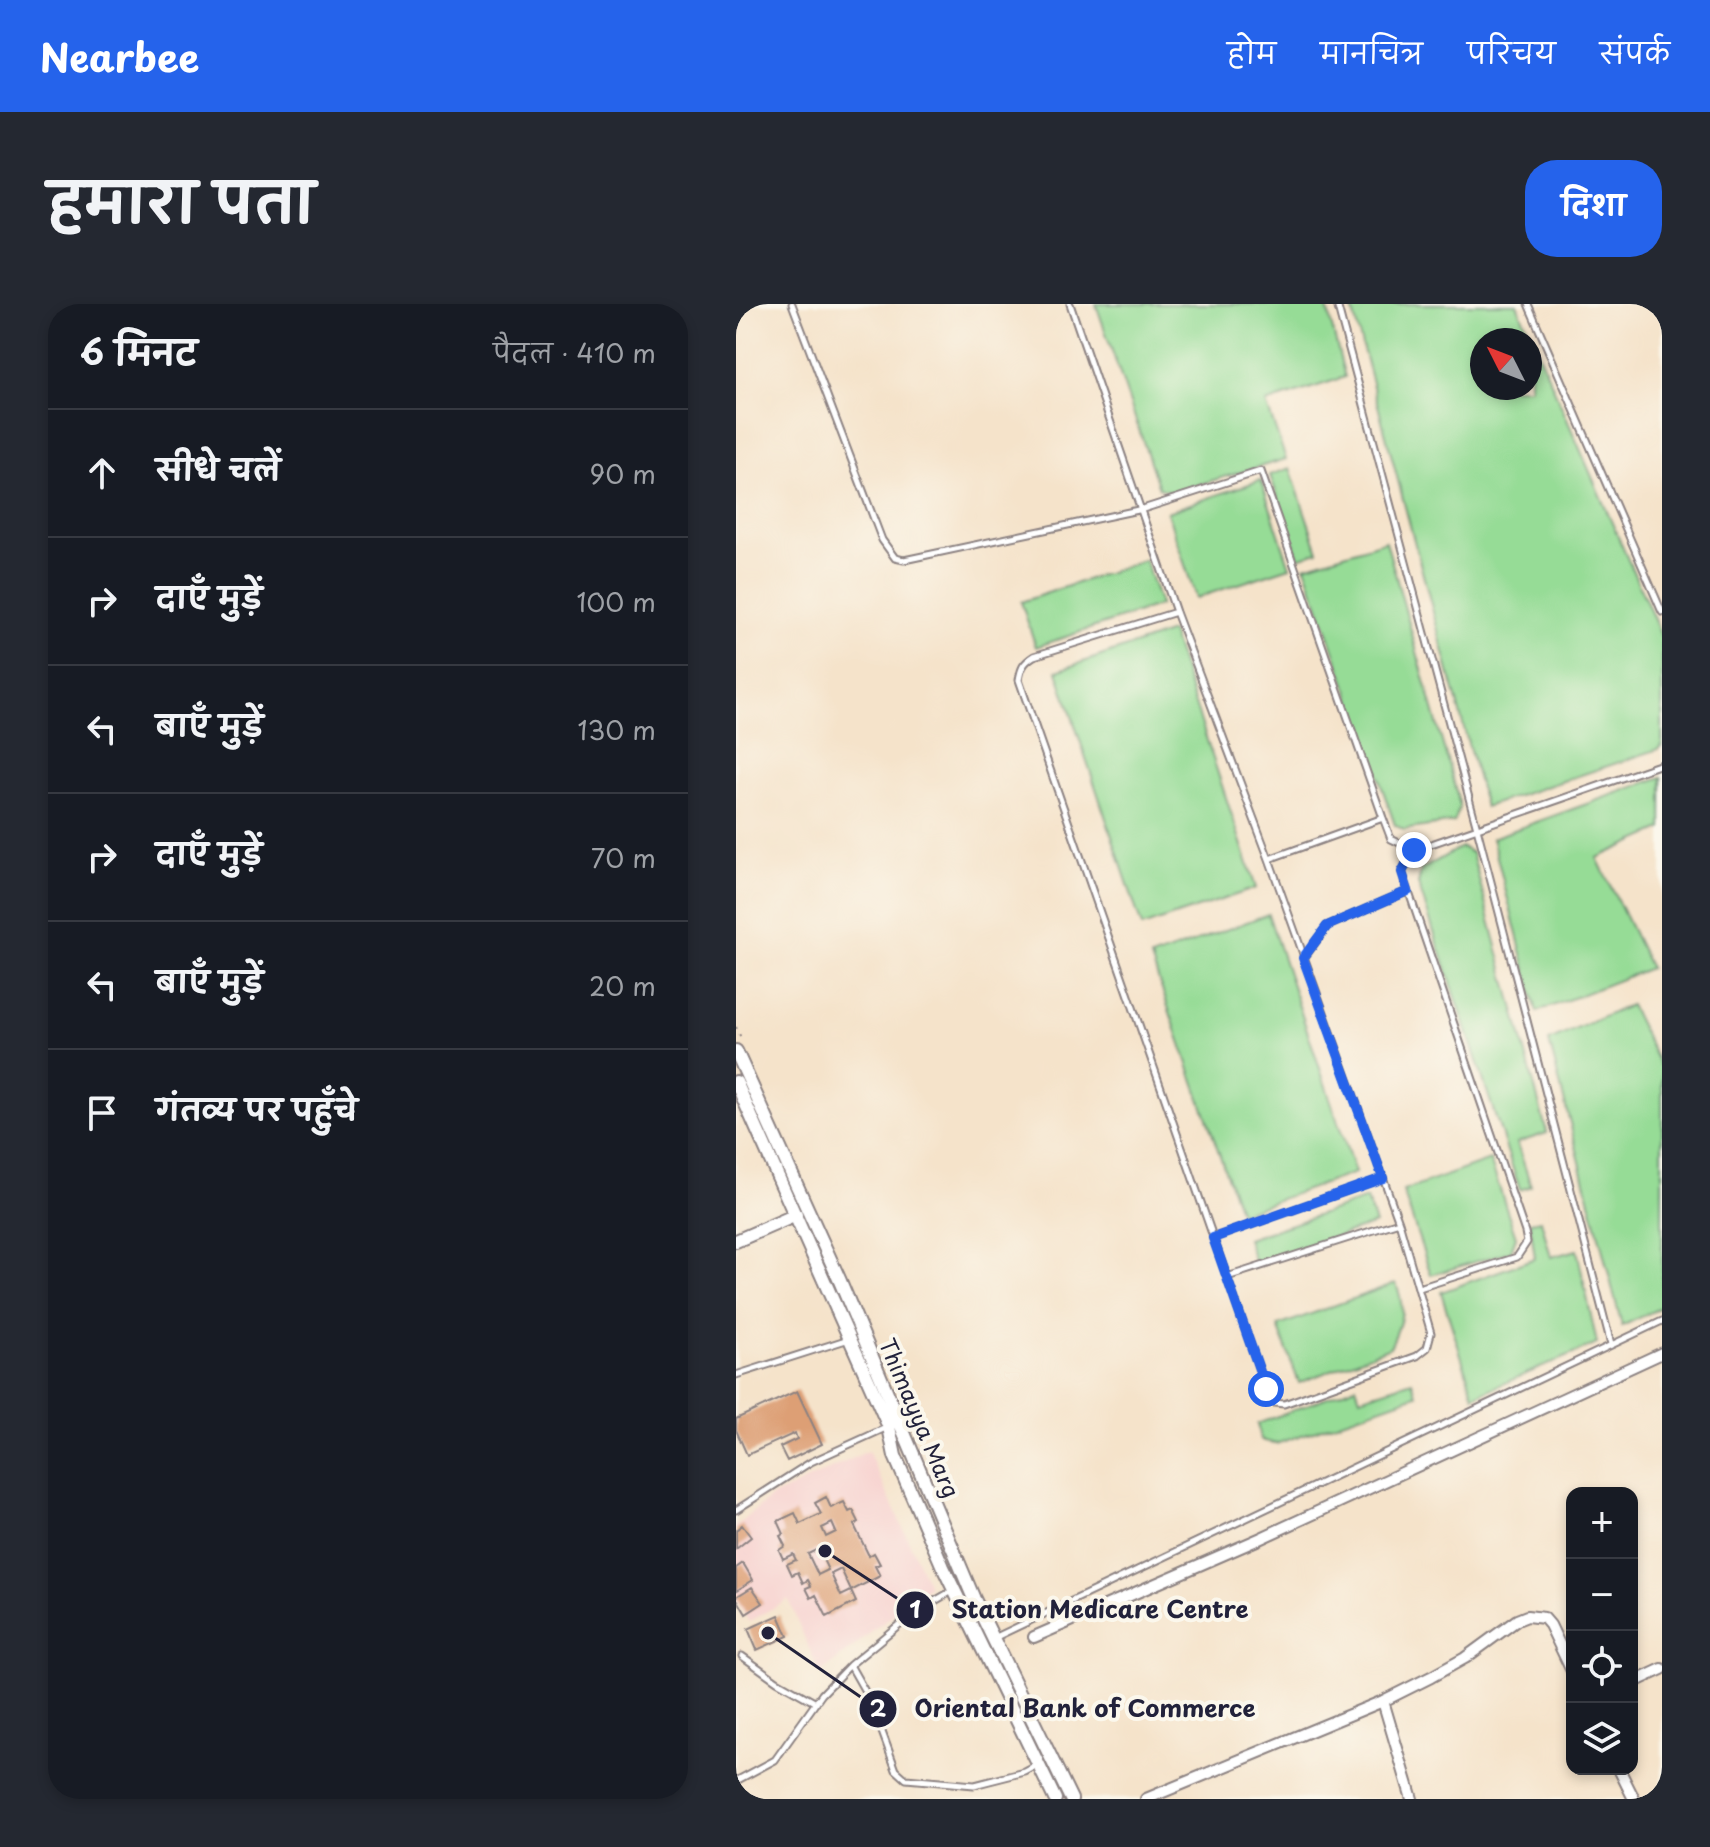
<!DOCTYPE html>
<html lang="hi">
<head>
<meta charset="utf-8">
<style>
  :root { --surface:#171b24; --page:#242831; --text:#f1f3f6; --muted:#9ea1a6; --line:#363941; --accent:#2563eb }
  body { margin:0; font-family:"Playpen Sans","Playpen Sans Deva",sans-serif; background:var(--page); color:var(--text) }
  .controls { position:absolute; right:24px; bottom:24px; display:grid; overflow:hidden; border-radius:16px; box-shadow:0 4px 12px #0003 }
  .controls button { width:72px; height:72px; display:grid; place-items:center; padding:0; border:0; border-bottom:2px solid var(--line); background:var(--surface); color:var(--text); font:40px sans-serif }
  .compass { position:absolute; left:734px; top:24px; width:72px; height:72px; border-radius:50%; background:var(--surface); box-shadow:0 4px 12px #0003; rotate:312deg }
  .stop { position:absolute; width:24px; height:24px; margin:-18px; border:6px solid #2563eb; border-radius:50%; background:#fff }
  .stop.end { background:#2563eb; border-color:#fff; box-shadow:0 2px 8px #0008 }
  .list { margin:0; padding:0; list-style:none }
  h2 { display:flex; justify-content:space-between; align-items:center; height:104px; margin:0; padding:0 32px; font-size:34px }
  h2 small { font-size:26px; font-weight:400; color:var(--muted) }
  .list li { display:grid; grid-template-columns:52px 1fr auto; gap:24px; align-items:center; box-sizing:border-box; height:128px; padding:0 32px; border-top:2px solid var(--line) }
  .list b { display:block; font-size:30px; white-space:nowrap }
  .list em { font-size:26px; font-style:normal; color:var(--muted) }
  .icon { flex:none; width:44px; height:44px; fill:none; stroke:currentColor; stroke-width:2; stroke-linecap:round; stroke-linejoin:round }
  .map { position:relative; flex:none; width:926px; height:1495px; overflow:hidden; border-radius:32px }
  header { display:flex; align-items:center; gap:48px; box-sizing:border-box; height:112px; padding:0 40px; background:var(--accent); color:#fff }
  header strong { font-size:38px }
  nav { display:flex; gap:44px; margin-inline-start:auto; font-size:28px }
  .intro { display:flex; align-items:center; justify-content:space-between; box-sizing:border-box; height:192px; padding:0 48px }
  h1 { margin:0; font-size:56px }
  .button { padding:20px 36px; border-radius:32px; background:var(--accent); color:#fff; font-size:28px; font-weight:700 }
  main { display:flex; gap:48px; padding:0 48px }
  aside { flex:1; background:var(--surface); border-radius:32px; box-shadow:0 4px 12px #0003 }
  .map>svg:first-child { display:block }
  .built { fill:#f7d0ce }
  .green { fill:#96dc96; stroke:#5c7f68; stroke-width:2; fill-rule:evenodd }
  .building { fill:#dd9f74; fill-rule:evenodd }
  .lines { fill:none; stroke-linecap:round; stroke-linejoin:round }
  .service-casing { stroke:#8c8282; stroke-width:9 }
  .minor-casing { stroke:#8c8282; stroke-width:14 }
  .tertiary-casing { stroke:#8c8282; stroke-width:16 }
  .path { stroke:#8c8282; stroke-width:2; stroke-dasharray:2 6; stroke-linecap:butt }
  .service { stroke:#fff; stroke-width:5 }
  .minor { stroke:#fff; stroke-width:10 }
  .tertiary { stroke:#fff; stroke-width:12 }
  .route { stroke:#2563eb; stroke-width:10 }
  .labels { text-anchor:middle; stroke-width:8; stroke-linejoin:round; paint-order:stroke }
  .street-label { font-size:22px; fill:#22223b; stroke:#fbf7ec }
  .leader { fill:none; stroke:#22223b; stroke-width:3 }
  .callout-dot { fill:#22223b; stroke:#fbf7ec; stroke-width:3 }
  .mark-label { font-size:24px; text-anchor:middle; font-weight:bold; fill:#fff }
  .callout-label { font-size:24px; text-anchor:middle; font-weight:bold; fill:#22223b; stroke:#fbf7ec; stroke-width:8; stroke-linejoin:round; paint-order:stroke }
</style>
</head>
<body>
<header>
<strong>Nearbee</strong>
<nav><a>होम</a><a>मानचित्र</a><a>परिचय</a><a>संपर्क</a></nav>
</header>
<div class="intro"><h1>हमारा पता</h1><a class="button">दिशा</a></div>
<main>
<aside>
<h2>6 मिनट<small>पैदल · 410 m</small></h2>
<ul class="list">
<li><svg class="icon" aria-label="ahead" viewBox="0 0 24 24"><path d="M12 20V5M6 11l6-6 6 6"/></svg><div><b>सीधे चलें</b></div><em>90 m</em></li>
<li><svg class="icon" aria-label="right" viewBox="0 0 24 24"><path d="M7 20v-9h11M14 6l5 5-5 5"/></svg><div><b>दाएँ मुड़ें</b></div><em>100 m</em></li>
<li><svg class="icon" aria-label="left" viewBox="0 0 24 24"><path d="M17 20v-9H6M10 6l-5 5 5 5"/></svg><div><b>बाएँ मुड़ें</b></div><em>130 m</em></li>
<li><svg class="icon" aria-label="right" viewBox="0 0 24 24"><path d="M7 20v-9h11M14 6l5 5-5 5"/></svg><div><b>दाएँ मुड़ें</b></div><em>70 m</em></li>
<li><svg class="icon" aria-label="left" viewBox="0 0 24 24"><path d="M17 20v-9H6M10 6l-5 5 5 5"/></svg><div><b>बाएँ मुड़ें</b></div><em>20 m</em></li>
<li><svg class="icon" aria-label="arrive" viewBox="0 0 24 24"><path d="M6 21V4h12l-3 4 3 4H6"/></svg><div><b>गंतव्य पर पहुँचे</b></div></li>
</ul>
</aside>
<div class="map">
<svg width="926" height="1495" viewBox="0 0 926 1495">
  <rect width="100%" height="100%" fill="#fbf7ec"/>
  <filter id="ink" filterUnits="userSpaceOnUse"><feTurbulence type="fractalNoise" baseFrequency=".0125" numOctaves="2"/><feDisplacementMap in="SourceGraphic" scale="16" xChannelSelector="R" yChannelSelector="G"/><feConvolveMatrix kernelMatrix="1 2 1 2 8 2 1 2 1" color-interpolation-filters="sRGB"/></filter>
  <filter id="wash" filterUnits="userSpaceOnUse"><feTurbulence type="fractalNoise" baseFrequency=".006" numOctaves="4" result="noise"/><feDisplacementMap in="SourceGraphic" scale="32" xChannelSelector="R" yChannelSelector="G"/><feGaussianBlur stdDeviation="1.8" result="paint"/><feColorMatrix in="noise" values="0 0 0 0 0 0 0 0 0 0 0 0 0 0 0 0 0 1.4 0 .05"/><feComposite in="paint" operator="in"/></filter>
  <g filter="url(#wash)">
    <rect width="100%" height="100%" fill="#f5e3ca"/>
    <path class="built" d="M132,1147l61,135 -109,88 -32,-75 -39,23 -13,-22v-73l34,-29z"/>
    <path class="green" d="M360,0h230l19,73 -79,26 20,56 -113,33 -14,-4z
      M615,0h166l145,334v108l-3,3 -174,58zM746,36h48v48h-48z
      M554,164l28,83 -19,7 -29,-83z
      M525,176l29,87 -94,31 -29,-86z
      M650,237l74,265 -6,16 -50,8 -9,-5 -90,-259z
      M409,256l15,45 -124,42 -15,-45z
      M435,328l85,256 -114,39 -85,-256z
      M926,473v52l-65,29 53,110 -113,44 -45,-174z
      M725,543l11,6 75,280 -30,10 14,43 -11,4 -102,-306 3,-14z
      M532,610l87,259 -115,40 -89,-255z
      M894,701l32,65v237l-40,19 -73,-285z
      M754,856l26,77 -5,14 -80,24 -28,-84z
      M631,895l8,25 -120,39 -8,-24z
      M805,916l10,37 26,-7 20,94 -123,52 -33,-104 94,-34 -5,-36z
      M660,979c10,27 6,39 -6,64l-91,36 -21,-57z
      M676,1077l5,14 -141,49 -15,-4 -4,-16 99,-38 4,12z"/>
    <g id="blocks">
      <path class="building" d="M61,1087l25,53 -35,17 -7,-14 17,-8 -2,-6 -48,22 -11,-25v-11z
        M90,1193l5,11 13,-6 5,10 4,-2 6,12 -5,3 15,31 5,-3 6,11 -5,2 5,10 -29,15 -10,-22 -10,5 10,22 10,-5 5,11 -29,15 -11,-22 -5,3 -5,-10 5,-2 -3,-6 -5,3 -5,-11 -6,3 -5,-11 9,-4 -3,-6 -10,5 -4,-9 6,-4 -5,-10 4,-2 -6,-13 17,-8 5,11 21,-10 -6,-11zM96,1219l4,9 -10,5 -4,-9zM82,1245l10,21 -10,5 -10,-21z
        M6,1221l9,12 -15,12v-19z
        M7,1259l10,17 -17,11v-23z
        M16,1283l11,16 -17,11 -10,-17z
        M43,1311l9,21 -31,14 -9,-21z"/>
    </g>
  </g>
  <g filter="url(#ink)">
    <use href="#blocks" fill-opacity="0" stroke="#8c8282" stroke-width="2"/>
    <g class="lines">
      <g class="service-casing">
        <path id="service" d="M56,0l90,236 13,18 9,2 239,-51 118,-38 122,347 8,21 23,11 -12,22 123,360 2,10 -10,15 -98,31
          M334,0l106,308 93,247 130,363 32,111 -4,15 -10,8 -133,48 -10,-1 -8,-14 -247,-709c2,-12 4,-17 15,-24l142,-44
          M601,0l140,524 134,516
          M792,0l134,308
          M678,546l248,-86
          M533,555l114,-41
          M568,654l23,-32 81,-35
          M477,934l170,-60
          M491,973l172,-55
          M0,1071l113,-36
          M0,1206l75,-48 77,-35
          M258,1334l668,-317
          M6,1352l35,25 39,22
          M114,1361l21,37 25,68 10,9 68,6 51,-13 13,-7
          M0,1477l39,-21 47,-66 28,-29 62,-51 42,-24"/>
      </g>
      <g class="minor-casing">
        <path id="minor" d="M298,1333l225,-98 403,-186
          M896,1379l30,-14
          M647,1397l29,98
          M883,1465l15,30
          M410,1495l237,-98 48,-24 34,-19 52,-38 10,-4 17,2 6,7 22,46"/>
      </g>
      <g class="tertiary-casing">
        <path id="tertiary" d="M0,747l104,230 134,318 97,200
          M0,778l153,345 6,29 48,111 112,232
          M0,937l60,-26"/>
      </g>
      <path class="path" d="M0,723l5,11"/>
      <use href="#service" class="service"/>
      <use href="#minor" class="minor"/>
      <use href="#tertiary" class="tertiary"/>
    </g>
  </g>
  <g class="lines" filter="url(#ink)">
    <path class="route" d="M530,1085l-53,-151 170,-60 -80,-220 24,-32 81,-35 -6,-19 12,-22"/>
  </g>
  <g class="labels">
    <g class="street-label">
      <text transform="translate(183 1114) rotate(67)" y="8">Thimayya Marg</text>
    </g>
  </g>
  <path class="leader" d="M89 1247L179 1306M32 1329L142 1405"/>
  <g class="callout-dot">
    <circle cx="89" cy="1247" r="8"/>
    <circle cx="32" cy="1329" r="8"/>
    <circle cx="179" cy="1306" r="20"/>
    <circle cx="142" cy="1405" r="20"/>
  </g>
  <g class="mark-label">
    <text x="179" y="1314">1</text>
    <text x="142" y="1413">2</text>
  </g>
  <g class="callout-label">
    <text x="364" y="1314">Station Medicare Centre</text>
    <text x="349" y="1413">Oriental Bank of Commerce</text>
  </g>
</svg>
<div class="controls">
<button>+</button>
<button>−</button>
<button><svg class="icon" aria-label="locate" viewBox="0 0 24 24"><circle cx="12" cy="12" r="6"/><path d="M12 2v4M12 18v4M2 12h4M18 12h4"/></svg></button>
<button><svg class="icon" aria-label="layers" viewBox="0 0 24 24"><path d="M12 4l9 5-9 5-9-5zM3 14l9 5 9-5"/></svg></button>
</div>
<svg class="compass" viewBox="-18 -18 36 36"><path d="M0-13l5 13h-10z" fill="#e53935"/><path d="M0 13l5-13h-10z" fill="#9ea1a6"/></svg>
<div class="stop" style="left:530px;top:1085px"></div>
<div class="stop end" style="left:678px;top:546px"></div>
</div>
</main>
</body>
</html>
